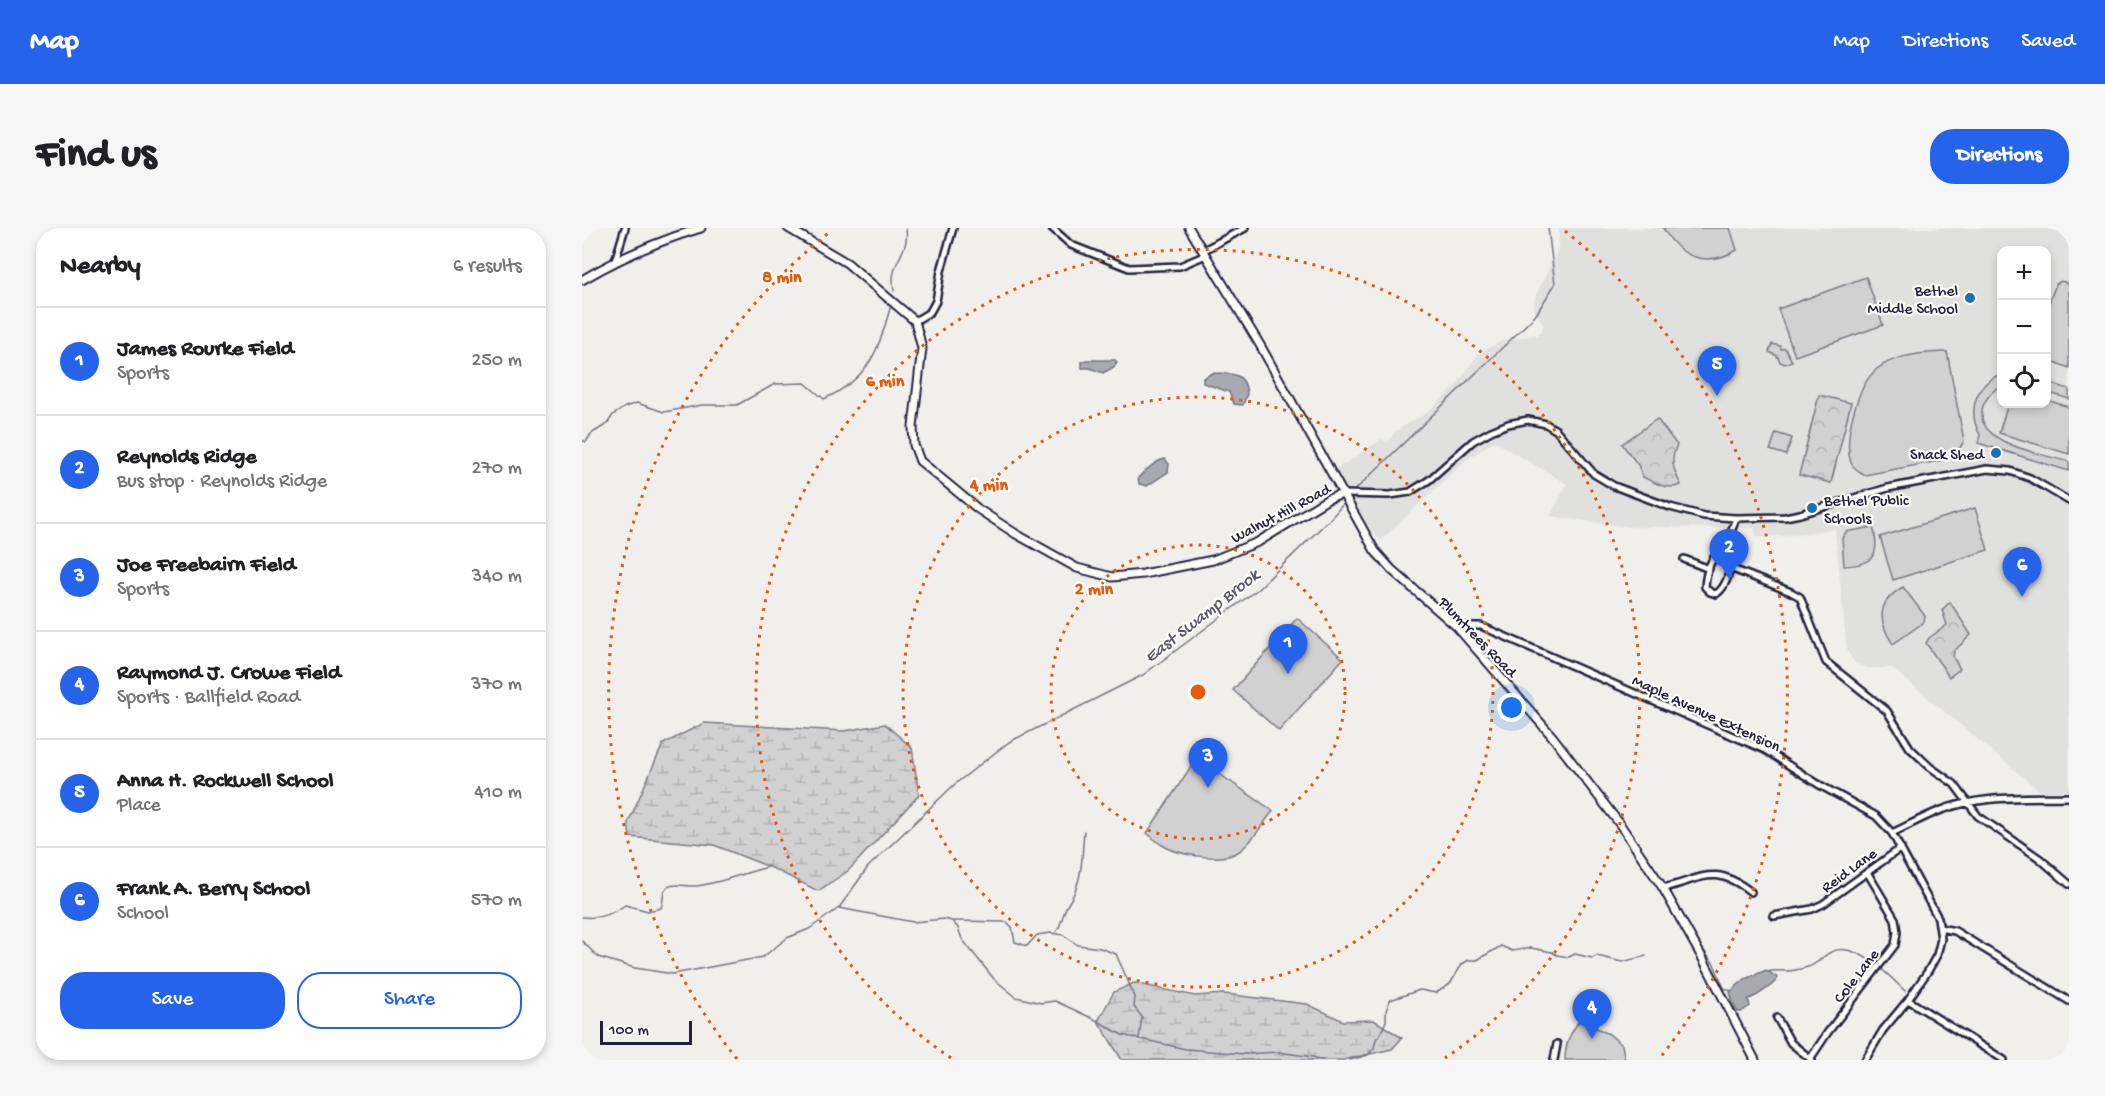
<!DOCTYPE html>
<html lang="en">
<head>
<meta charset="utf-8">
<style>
  :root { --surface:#fff; --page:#f6f6f6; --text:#202124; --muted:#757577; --line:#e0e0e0; --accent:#2563eb }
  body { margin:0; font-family:"Gochi Hand",sans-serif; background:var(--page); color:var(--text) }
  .controls { position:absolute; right:18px; top:18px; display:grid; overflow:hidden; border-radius:12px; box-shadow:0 3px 9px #0003 }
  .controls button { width:54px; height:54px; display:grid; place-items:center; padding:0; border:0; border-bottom:2px solid var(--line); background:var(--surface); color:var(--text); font:30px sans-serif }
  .scale { position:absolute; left:18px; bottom:15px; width:92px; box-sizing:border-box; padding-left:6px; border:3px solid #22223b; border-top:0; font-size:16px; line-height:21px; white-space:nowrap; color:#22223b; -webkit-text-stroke:4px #fdfcf7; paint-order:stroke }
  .you { position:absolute; left:930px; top:480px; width:21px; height:21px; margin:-15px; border:4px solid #fff; border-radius:50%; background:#1a73e8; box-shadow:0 0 0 9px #1a73e833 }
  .badge { display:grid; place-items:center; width:39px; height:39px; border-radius:50%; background:var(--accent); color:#fff; font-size:20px; font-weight:700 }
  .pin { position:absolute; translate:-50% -50px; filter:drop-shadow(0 2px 3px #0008) }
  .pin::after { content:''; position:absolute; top:32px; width:21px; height:18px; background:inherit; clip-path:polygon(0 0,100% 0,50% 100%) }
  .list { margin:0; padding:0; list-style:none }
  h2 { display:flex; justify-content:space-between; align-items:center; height:78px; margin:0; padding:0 24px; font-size:26px }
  h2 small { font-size:20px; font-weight:400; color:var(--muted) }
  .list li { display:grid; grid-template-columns:39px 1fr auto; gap:18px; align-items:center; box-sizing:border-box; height:108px; padding:0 24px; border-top:2px solid var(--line) }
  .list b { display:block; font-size:22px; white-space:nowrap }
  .list p { margin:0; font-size:20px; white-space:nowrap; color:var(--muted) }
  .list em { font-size:20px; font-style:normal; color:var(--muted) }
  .actions { display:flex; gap:12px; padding:18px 24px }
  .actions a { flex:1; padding:14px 0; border:2px solid var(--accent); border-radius:24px; text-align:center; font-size:21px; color:var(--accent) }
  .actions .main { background:var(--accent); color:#fff }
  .icon { flex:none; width:33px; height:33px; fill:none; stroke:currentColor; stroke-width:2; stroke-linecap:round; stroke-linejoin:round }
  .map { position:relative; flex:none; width:1487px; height:832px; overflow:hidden; border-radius:24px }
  header { display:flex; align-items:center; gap:36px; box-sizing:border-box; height:84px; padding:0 30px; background:var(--accent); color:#fff }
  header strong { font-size:28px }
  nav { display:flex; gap:33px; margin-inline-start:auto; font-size:21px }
  .intro { display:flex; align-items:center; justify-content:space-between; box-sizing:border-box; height:144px; padding:0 36px }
  h1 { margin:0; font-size:42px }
  .button { padding:15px 27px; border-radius:24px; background:var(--accent); color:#fff; font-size:21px; font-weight:700 }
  main { display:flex; gap:36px; padding:0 36px }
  aside { flex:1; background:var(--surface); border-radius:24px; box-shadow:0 3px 9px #0003 }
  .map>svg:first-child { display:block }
  .built { fill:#e0e0df; fill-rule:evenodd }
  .forest { fill:url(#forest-crowns); stroke:#7a7a86; stroke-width:1.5 }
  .wetland { fill:url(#wetland-marsh); stroke:#7a7a86; stroke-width:1.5 }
  .pitch { fill:#d2d1d1; stroke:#7a7a86; stroke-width:1.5 }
  .water { fill:#a9a9b0; stroke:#737381; stroke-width:1.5 }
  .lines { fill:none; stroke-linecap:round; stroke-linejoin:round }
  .stream { stroke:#737381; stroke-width:1.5 }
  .street-casing { stroke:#22223b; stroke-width:10 }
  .secondary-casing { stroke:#22223b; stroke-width:11 }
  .street { stroke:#fdfcf7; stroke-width:5 }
  .secondary { stroke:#fdfcf7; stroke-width:7 }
  .ring { fill:none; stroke:#e8590c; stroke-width:3; stroke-dasharray:3 6 }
  .poi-dot { fill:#1f6fb2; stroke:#fdfcf7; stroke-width:2 }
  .labels { text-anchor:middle; stroke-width:4.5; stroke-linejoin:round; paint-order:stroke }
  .poi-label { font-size:16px; fill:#22223b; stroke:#fdfcf7; text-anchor:end }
  .street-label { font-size:16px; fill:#22223b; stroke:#fdfcf7 }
  .water-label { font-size:18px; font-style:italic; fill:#58586a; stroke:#fdfcf7 }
  .centre { fill:#e8590c; stroke:#fdfcf7; stroke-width:3 }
  .ring-label { font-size:18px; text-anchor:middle; font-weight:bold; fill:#e8590c; stroke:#fdfcf7; stroke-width:4.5; stroke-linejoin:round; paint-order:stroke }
</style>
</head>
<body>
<header>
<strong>Map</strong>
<nav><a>Map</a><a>Directions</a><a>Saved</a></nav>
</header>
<div class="intro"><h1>Find us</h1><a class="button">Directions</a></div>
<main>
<aside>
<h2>Nearby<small>6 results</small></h2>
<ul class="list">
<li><span class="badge">1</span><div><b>James Rourke Field</b><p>Sports</p></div><em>250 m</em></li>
<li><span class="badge">2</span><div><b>Reynolds Ridge</b><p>Bus stop · Reynolds Ridge</p></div><em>270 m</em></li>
<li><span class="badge">3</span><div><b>Joe Freebairn Field</b><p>Sports</p></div><em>340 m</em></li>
<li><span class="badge">4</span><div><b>Raymond J. Crowe Field</b><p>Sports · Ballfield Road</p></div><em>370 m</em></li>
<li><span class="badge">5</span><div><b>Anna H. Rockwell School</b><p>Place</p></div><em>410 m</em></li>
<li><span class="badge">6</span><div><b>Frank A. Berry School</b><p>School</p></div><em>570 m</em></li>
</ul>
<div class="actions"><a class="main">Save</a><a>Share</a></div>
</aside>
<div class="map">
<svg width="1487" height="832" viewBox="0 0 1487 832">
  <defs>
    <pattern id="forest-crowns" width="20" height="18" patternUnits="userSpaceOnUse" patternTransform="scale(1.5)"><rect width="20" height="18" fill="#d2d1d1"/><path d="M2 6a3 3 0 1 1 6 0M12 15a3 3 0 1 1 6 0" fill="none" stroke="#b4b3b4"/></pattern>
    <pattern id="wetland-marsh" width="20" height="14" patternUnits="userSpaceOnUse" patternTransform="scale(1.5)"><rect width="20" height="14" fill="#d2d1d1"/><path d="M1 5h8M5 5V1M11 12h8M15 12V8" fill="none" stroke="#b4b3b4"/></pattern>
  </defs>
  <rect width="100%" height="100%" fill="#f0efec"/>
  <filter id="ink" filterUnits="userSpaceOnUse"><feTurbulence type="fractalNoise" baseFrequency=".0167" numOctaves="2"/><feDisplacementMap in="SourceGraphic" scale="12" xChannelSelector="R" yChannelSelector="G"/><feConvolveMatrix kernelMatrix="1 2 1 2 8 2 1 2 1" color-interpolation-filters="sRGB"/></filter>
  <g filter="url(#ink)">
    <path class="built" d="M977,0h510v563h-29l-148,-123h-24l-13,-5 -7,-10 -2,-11 -11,-113 -52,7 -24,1 -3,-1 -1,-8 -126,-1 -79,-11 17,-32 -73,-43 -27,18 -87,82 -14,-18 -31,-53 47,-31 5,4 7,-11 31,-18 28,-25 24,-33 11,-8 16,-8 33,-5 4,-3 3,-7 -8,-12 -2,-6 1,-10 22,-45 2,-12zM1420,22h44v154h-44z"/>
    <path class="forest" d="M1190,116l8,2 1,3 4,-1 7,13 -7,3 -5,-2 -3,-6 -8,-4z
      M1237,167l32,8 -20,80 -32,-8z
      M1075,191l20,26c-8,15 -3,26 4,40 -14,6 -25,-2 -38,-8l-5,-12 -16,-21z
      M1368,374l21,33 -17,16 -1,6 7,12 -11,8 -23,-34 3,-5 18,-13 -5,-15z"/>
    <path class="wetland" d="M122,495l140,8 41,-7 27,24 7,47 -71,76 -30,20 -46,-23 -58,-23 -84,-8 -2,-14 35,-79z
      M552,755l61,13 29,-2 83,10 36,17 31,-1 28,18 -10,11 -49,11h-221l-24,-39 16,-29z"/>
    <path class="pitch" d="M1081,0h67l7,22c-31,18 -57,8 -74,-22z
      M1284,49l17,48 -88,31 -17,-47z
      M1479,53l8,3v84l-22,-9v-51l9,-24z
      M1365,124l17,89 -10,17 -89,17c-5,-3 -11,-6 -14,-12 -8,-24 6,-78 26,-94 18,-15 48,-16 70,-17z
      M1419,146v12c-9,4 -14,11 -18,20 -12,38 61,48 86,56v9l-91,-28 2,-8c-13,-24 -5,-51 21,-61z
      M1464,154l23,7v10l-22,-7z
      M1465,172l22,7v47l-70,-21 9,-29h38z
      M1194,205l16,5 -6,17 -16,-5z
      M1393,280l13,42 -95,30 -13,-43z
      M1291,299c8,28 0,38 -29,39l-2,-28 4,-6z
      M1321,359l22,29 -1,6 -31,22c-16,-24 -16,-42 10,-57z
      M715,390l46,41 -64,72 -46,-41z
      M623,536l68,47c-10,12 -23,35 -37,42 -18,9 -58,2 -74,-8 -5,-3 -10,-8 -15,-12l45,-68z
      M998,792l29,14 13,11 3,15h-60c0,-16 5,-27 15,-40z"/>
    <path class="water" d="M504,132h29l2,2 -3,5 -11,6 -13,-5h-8v-6z
      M631,145c18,1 32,-2 34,21l-4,11 -9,-1 -5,-12 -26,-9v-5z
      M583,231l4,5 -1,8 -21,14 -8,-2 -1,-6c5,-6 19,-18 27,-19z
      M1184,742l12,8c-3,6 -23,20 -30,21l2,7 -9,6h-3l-5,-9 -3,-11 15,-13z"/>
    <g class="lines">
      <path class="stream" d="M312,63c-6,-31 16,-35 12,-63
        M0,212l4,2 5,-8 16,-10 6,-9 12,-8 12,-4 27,9 38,-7h35l38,-21 30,-1 19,16c46,-21 54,-48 67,-94
        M772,263l181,-175 20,-32 -7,-56
        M257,680l74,14 31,-3 8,2 6,7 4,11 32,40 22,18 25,6 14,-2 43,20 24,14 64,14 58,5 34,-2 35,5 9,3
        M0,689c17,2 30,-2 43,-12l23,6 13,-3c4,-8 -1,-15 7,-21 7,-5 19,0 28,-1 21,-2 51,-14 72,-19
        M372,693l53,1 5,5 3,15 12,4 10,-11 14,-2 12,2 15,10 22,3 16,6 19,43 -1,10 8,10 -3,22
        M474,704c5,-6 6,-14 9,-22 2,-6 7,-11 9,-17 9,-19 8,-42 10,-62
        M0,713l16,16 37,11 38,6 90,-17 24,-19 22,-9 30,-21 29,-41 87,-83 54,-42 134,-67 115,-86 71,-69 16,-18
        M1116,715l16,21 10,24 7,3
        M1185,744c7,-2 12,-1 19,-1 7,0 15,-2 22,-4 10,-3 14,-11 23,-15 24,-12 58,23 74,39
        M768,832l18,-5 6,-7 2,-9 4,-4 6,-14v-10l4,-11 30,-10 16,3 14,-9 12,-20 7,-4h8l24,-14 11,5 19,-3 21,4 5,3 12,2 6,-3 17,4 5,-2 25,6 24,-6"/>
      <g class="street-casing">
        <path id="street" d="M470,0l19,17 58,23 51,-2 26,-11
          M622,22l41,-22
          M33,33l10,-33
          M333,93l15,-9 6,-11 5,-30 12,-43
          M761,266l47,1 20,-3 19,-12 44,-39 18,-10 17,-7 20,-4 18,4 10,6 38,44 20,12 56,21 34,9 32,2 49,-1 15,-3 88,-26 99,-19 23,2 20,7 39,23
          M1143,321l6,5c1,13 -4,33 -15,40l-6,-2 -5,-5c1,-15 6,-33 20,-38l11,-31
          M1102,331l25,10
          M1148,340l61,24 9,5 26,65 61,49 23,37 20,19 24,17 24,32 61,42 30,26
          M874,398h25l284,124 53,34 58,32 16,17 46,85 3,21 -4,16 -9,16 -20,29 -25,30 -18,30
          M1310,605c16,-7 31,-16 47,-22 40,-16 88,-13 130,-14
          M1081,660c40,-9 50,-25 88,4
          M1192,688l38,-7 11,-5 78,-56
          M1358,700l15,3 114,70
          M1326,772l96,60
          M1195,790l14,25 21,17
          M1228,831l18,-27 67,-87 2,-13 -2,-13 -28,-47
          M972,832l3,-16"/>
      </g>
      <g class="secondary-casing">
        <path id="secondary" d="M206,0l59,35 68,58 7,27 -9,79 1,18 6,16 58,48 38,25 61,34 35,9 31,-3 70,-14 45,-18 70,-43 15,-5
          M607,0l71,117 115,206 17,19 64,56 96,110 67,87 44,65 40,71 52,101
          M0,52c39,-23 76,-39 119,-52"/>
      </g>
      <use href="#street" class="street"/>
      <use href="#secondary" class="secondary"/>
    </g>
  </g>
  <g class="ring">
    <circle cx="616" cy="464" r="147"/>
    <circle cx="616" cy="464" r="295"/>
    <path d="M369 830A442 442 0 1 1 863 830"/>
    <path d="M155 831A589 589 0 0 1 249 3M983 3A589 589 0 0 1 1077 831"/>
  </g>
  <g class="poi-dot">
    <circle cx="1388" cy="70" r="6"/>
    <circle cx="1414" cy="225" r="6"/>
    <circle cx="1230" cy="280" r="6"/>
  </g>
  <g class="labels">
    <g class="poi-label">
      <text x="1376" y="67">Bethel<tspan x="1376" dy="18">Middle School</tspan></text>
      <text x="1402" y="231">Snack Shed</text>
      <text x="1242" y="277" text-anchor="start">Bethel Public<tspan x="1242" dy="18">Schools</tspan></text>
    </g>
    <g class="street-label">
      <text transform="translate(698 284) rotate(-28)" y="6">Walnut Hill Road</text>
      <text transform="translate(897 408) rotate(46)" y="6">Plumtrees Road</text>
      <text transform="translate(1125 484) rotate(25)" y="6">Maple Avenue Extension</text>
      <text transform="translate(1266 641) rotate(-36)" y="6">Reid Lane</text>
      <text transform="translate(1273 747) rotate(-52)" y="6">Cole Lane</text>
    </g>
    <g class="water-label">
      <text transform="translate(619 387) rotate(-38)" y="6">East Swamp Brook</text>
    </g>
  </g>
  <circle cx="616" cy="464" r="9" class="centre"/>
  <g class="ring-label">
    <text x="200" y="54">8 min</text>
    <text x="303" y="158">6 min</text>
    <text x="407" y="262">4 min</text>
    <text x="512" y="366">2 min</text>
  </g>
</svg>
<div class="controls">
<button>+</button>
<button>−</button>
<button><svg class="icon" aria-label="locate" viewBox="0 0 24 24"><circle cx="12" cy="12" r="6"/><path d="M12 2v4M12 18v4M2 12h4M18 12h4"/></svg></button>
</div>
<div class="scale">100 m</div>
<div class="you"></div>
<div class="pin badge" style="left:706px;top:446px">1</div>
<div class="pin badge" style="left:1147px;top:351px">2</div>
<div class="pin badge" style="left:626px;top:560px">3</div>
<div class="pin badge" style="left:1010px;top:811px">4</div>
<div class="pin badge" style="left:1135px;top:168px">5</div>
<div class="pin badge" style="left:1440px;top:369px">6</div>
</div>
</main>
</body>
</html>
